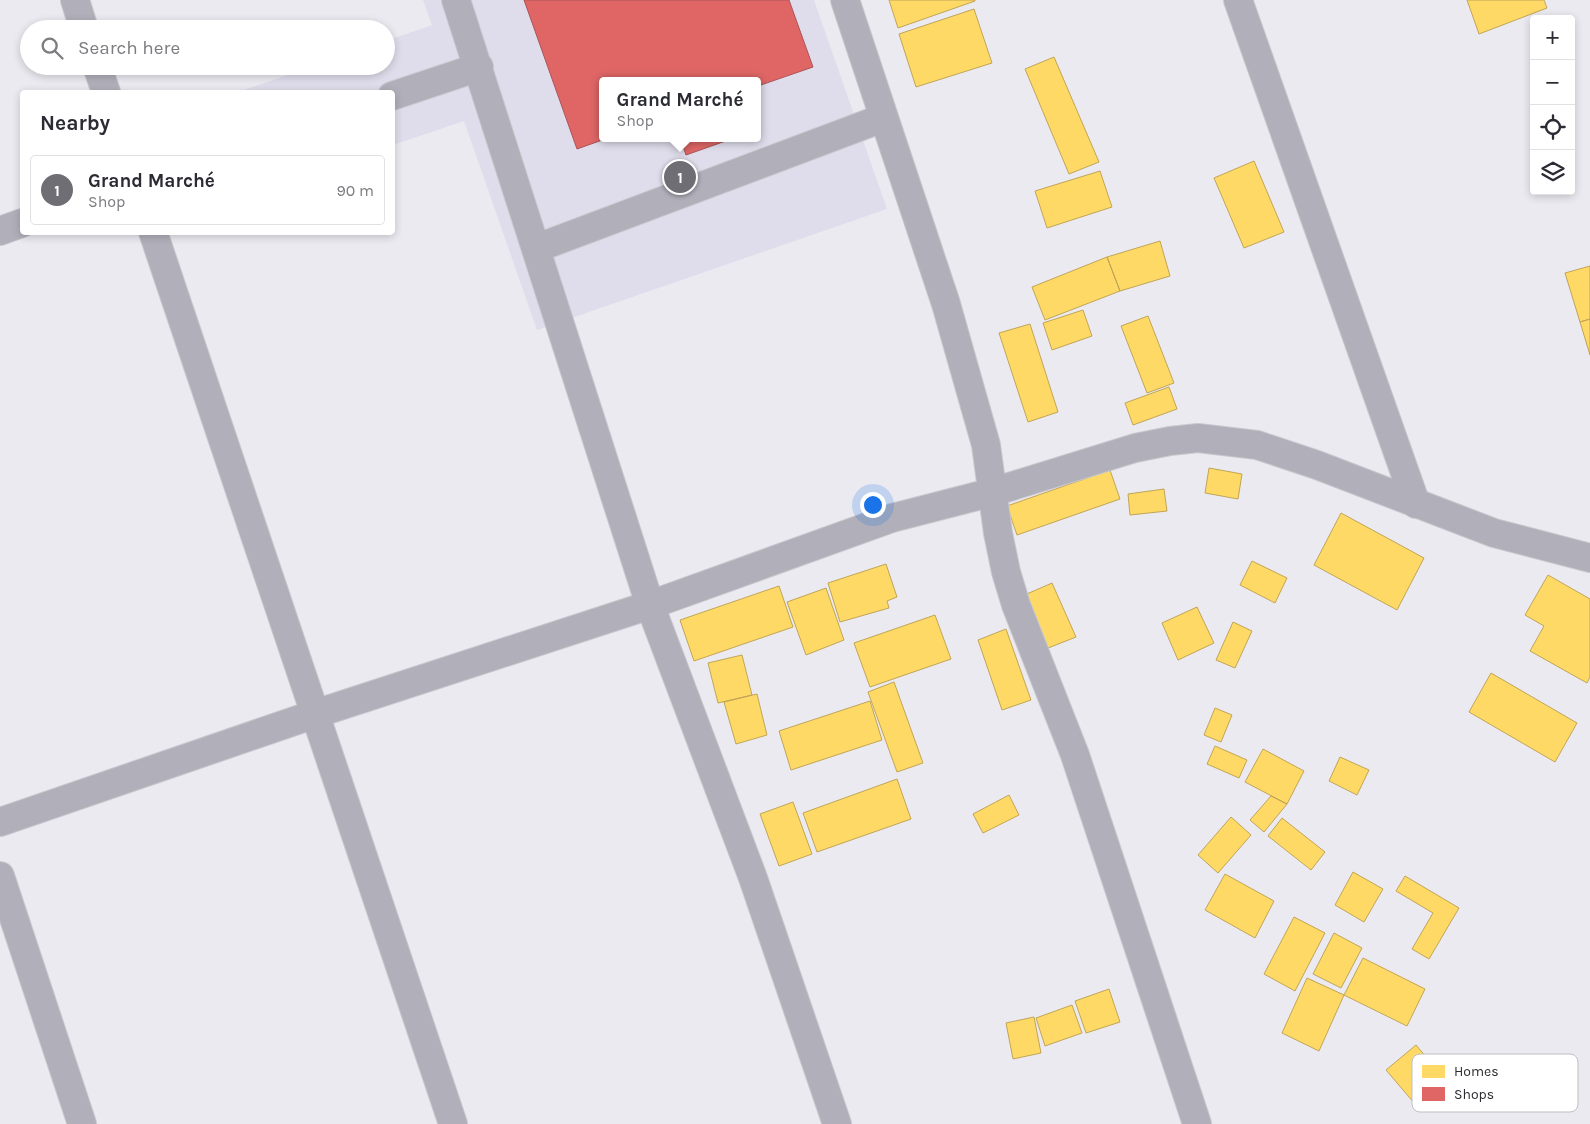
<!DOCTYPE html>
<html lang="en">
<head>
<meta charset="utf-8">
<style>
  :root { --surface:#fff; --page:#f2f2f3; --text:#2b2b33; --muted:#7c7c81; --line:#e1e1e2; --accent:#6f6e74 }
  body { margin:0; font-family:Karla,sans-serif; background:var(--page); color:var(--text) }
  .controls { position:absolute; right:15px; top:15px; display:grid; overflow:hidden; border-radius:5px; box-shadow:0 2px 8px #0003 }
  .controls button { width:45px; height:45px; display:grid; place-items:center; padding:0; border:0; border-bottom:1px solid var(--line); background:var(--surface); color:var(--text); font:25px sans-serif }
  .you { position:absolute; left:872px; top:504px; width:18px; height:18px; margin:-12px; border:4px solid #fff; border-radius:50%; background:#1a73e8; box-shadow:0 0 0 8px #1a73e833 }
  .badge { display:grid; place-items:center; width:32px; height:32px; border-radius:50%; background:var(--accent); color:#fff; font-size:16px; font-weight:700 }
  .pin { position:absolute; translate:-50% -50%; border:2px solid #fff; box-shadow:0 1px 5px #0006 }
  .popup { position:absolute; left:599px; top:77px; width:162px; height:65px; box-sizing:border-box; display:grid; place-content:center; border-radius:5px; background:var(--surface); filter:drop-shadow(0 1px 4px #0005); font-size:16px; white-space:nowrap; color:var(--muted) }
  .popup b { font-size:19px; color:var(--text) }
  .popup::after { content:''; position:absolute; left:50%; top:100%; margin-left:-10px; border:10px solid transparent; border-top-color:var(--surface) }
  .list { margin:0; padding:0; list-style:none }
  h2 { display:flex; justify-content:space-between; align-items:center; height:65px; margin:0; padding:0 20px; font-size:21px }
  h2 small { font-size:16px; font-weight:400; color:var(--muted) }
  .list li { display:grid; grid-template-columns:32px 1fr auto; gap:15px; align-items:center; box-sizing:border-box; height:70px; margin:0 10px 10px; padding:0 10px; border:1px solid var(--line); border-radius:5px }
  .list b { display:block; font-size:19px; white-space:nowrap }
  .list p { margin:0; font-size:16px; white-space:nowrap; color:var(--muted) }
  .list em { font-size:16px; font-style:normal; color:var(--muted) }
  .icon { flex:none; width:28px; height:28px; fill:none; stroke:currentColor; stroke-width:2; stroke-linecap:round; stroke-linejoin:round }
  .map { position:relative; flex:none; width:1590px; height:1124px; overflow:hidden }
  .search { position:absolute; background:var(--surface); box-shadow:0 2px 8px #0003; left:20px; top:20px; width:375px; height:55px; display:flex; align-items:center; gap:12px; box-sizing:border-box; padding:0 18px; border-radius:28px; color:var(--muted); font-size:19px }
  .panel { position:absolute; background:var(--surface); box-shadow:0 2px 8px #0003; left:20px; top:90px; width:375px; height:145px; border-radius:5px }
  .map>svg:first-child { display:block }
  .built { fill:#dfddeb; fill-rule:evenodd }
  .homes { fill:#ffd966; stroke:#c0a556 }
  .shops { fill:#e06666; stroke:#aa5456 }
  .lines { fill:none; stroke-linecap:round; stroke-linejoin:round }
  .minor-casing { stroke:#c9c8cd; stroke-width:30 }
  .minor { stroke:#b1afba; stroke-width:28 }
  .key { fill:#fff; stroke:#c0bfc1; stroke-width:1 }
  .key-label { font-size:14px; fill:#2c2b30 }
</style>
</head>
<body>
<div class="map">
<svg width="1590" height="1124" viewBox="0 0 1590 1124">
  <rect width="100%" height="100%" fill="#ebeaf1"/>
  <path class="built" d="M423,0h391l73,209 -350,121 -73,-209 -71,24 -1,-53h-154l76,-26h72v-25l46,-16zM602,81h156v57h-156z"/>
  <path class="homes" d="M889,0h86v1l-77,27z
    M1467,0h77l3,8 -68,26z
    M974,9l18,54 -76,24 -17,-53z
    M1054,57l45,105 -30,12 -44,-105z
    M1254,161l30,71 -40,16 -30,-70z
    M1100,171l12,36 -65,21 -12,-37z
    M1160,241l10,35 -50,15 -13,-34z
    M1107,257l13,34 -75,29 -13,-33z
    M1590,266v53l-10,3 -15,-49z
    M1083,310l9,26 -40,14 -9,-27z
    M1148,316l26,67 -27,10 -26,-67z
    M1590,319v36l-10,-33z
    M1030,324l28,88 -30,10 -29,-89z
    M1169,387l8,22 -44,16 -8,-22z
    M1209,468l33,6 -4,25 -33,-6z
    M1110,470l10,29 -103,36 -10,-29z
    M1164,489l3,22 -37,4 -2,-21z
    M1341,513l83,45 -27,52 -83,-45z
    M1252,561l35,17 -12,25 -35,-18z
    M886,564l11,33 -10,4 2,7 -49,14 -12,-39z
    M1548,575l42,24v78l-3,6 -57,-32 14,-25 -19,-11z
    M1052,583l24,54 -33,13 -23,-53z
    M779,586l14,41 -99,34 -14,-41z
    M826,588l18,52 -38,15 -19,-53z
    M1197,607l17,36 -36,17 -16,-37z
    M935,615l16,44 -81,28 -16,-44z
    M1233,622l19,9 -17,37 -19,-8z
    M1006,629l25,71 -29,10 -24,-70z
    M742,655l10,40 -34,8 -10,-40z
    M1491,673l86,50 -22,39 -86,-50z
    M894,682l29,81 -26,9 -29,-80z
    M757,694l10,41 -31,9 -12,-42z
    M870,701l12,39 -91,30 -12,-39z
    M1215,708l17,7 -11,27 -17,-7z
    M1215,746l32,14 -8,18 -32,-14z
    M1263,749l41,22 -17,33 -42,-22z
    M1340,757l29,13 -12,25 -28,-14z
    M897,779l14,40 -94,33 -14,-39z
    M1009,795l10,20 -36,18 -10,-19z
    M1271,796l16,8 -23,28 -14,-12z
    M793,802l19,52 -33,12 -19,-52z
    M1231,817l20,18 -33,38 -20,-18z
    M1282,818l43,34 -14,18 -43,-34z
    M1353,872l30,17 -19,33 -29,-17z
    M1225,874l49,27 -19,37 -50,-28z
    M1405,876l54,32 -30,51 -17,-10 21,-36 -37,-22z
    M1294,917l31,16 -30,58 -31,-17z
    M1334,933l28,15 -21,40 -28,-14z
    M1363,958l62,31 -18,37 -63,-31z
    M1307,978l37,17 -25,56 -37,-18z
    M1109,989l11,33 -34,11 -11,-32z
    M1072,1005l10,28 -37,13 -9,-28z
    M1034,1017l7,36 -28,6 -7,-36z
    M1416,1045l29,34 -30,25 -29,-34z"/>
  <path class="shops" d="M524,0h265l24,67 -55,19v-5h-156v57h6l-31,11z
    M680,138h54l-48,17z"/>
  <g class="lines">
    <g class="minor-casing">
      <path id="minor" d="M75,0l9,29
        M456,0l194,605 103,273 84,246
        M845,0l101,304 40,141 12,88 8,39 10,33 59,150 122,369
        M1238,0l178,504
        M97,66l9,26
        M392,96l87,-29
        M0,231l22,-8
        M153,232l300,892
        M537,248l346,-130
        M0,822l315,-108 335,-109 242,-87 101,-26 142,-44 35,-7 28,-3 59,7 60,20 177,68 96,25
        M0,876l82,248"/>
    </g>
    <use href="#minor" class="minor"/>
  </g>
  <rect x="1412" y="1054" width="166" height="58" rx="8" class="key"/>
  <rect x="1422" y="1065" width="23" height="13" fill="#ffd966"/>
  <rect x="1422" y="1087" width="23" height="14" fill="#e06666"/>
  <g class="key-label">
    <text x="1454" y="1076">Homes</text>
    <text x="1454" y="1099">Shops</text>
  </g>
</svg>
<div class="controls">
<button>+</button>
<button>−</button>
<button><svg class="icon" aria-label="locate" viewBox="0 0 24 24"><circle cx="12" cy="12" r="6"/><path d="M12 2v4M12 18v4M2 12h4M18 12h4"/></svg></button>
<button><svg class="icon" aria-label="layers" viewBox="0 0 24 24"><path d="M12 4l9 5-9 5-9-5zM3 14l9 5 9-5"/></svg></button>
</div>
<div class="you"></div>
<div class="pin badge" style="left:680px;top:177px">1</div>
<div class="popup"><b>Grand Marché</b>Shop</div>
<div class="search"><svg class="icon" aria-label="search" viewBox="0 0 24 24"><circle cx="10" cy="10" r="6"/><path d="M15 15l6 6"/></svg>Search here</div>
<section class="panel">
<h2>Nearby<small></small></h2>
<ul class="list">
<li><span class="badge">1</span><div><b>Grand Marché</b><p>Shop</p></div><em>90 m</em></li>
</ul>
</section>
</div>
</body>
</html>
